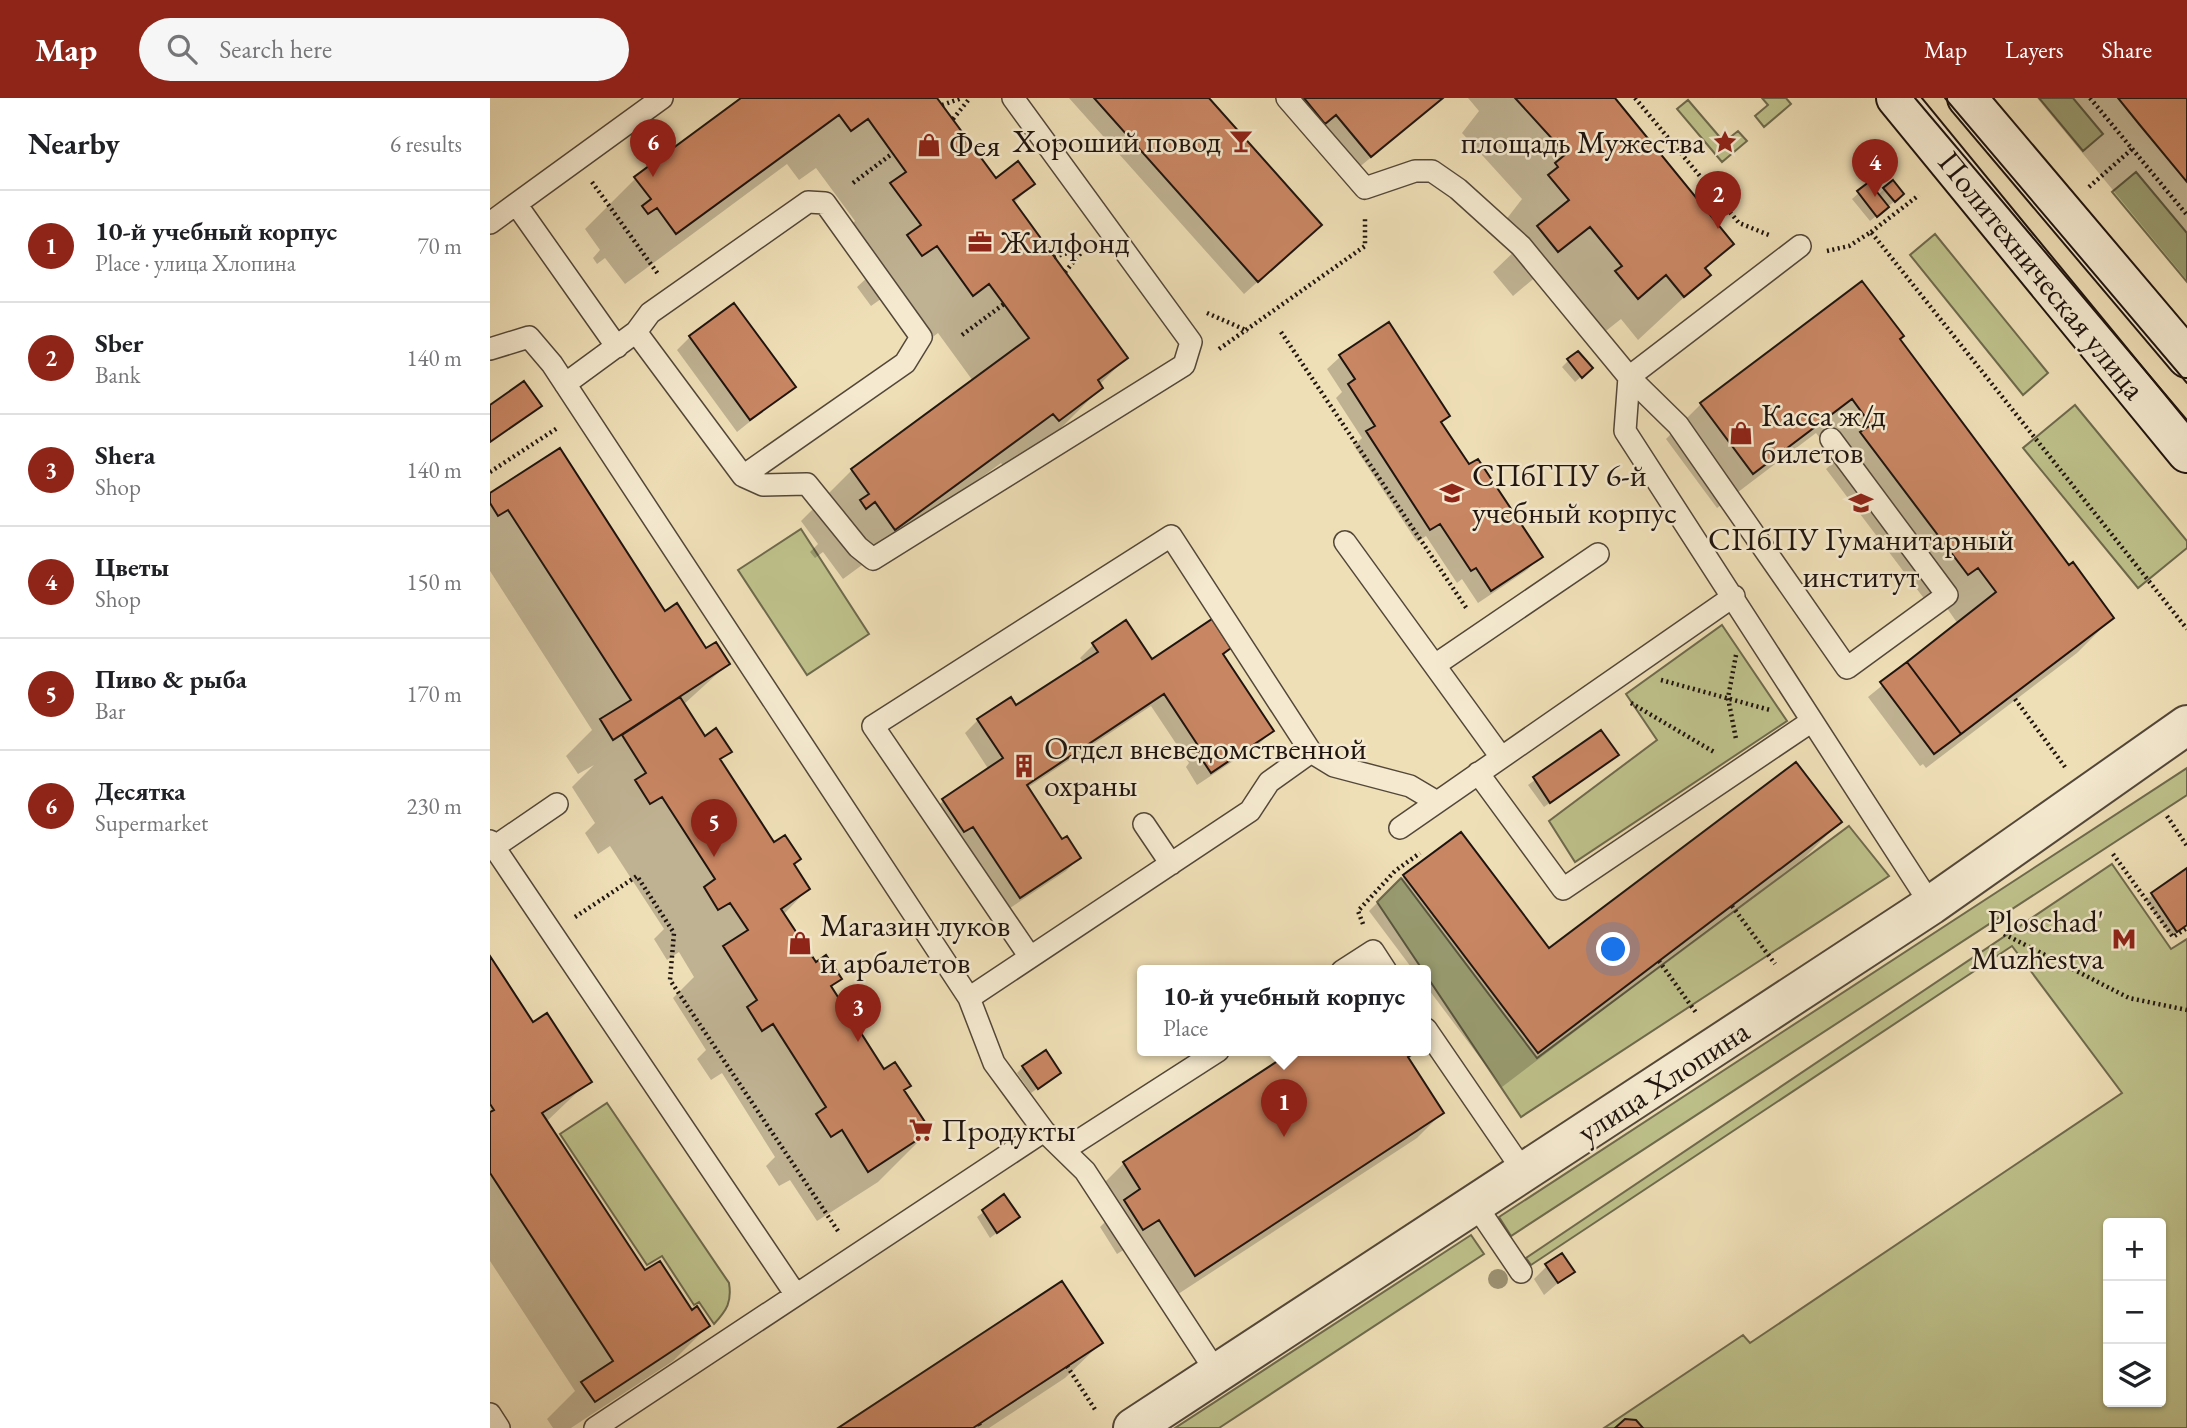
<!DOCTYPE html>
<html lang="en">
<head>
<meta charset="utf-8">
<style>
  :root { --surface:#fff; --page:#f6f6f6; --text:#202124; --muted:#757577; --line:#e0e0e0; --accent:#8f2418 }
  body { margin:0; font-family:"EB Garamond",serif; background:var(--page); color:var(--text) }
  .controls { position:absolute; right:21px; bottom:21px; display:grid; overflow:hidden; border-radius:7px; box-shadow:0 2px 5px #0004 }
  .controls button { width:63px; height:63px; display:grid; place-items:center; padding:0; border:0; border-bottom:2px solid var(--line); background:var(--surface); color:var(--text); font:35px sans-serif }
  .you { position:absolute; left:1124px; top:852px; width:24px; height:24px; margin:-18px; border:5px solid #fff; border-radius:50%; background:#1a73e8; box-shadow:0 0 0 10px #1a73e833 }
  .badge { display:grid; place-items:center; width:46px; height:46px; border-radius:50%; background:var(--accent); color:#fff; font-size:23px; font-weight:700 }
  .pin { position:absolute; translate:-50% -58px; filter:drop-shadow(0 2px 4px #0008) }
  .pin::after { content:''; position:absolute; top:37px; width:24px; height:21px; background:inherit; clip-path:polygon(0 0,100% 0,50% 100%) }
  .popup { position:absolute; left:647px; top:867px; width:294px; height:91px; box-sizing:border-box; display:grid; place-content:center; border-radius:7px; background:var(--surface); filter:drop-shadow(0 2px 5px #0005); font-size:23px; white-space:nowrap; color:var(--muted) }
  .popup b { font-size:26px; color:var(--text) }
  .popup::after { content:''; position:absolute; left:50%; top:100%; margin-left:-14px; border:14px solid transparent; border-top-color:var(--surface) }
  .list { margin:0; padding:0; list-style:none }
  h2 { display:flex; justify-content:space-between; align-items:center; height:91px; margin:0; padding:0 28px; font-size:30px }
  h2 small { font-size:23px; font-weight:400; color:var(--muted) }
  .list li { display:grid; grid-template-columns:46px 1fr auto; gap:21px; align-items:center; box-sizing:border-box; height:112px; padding:0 28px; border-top:2px solid var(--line) }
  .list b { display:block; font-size:26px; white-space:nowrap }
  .list p { margin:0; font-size:23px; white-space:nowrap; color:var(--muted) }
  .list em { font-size:23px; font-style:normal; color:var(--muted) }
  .icon { flex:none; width:38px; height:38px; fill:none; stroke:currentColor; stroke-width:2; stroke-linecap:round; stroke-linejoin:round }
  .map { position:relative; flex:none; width:1697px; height:1330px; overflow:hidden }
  header { display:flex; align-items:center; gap:42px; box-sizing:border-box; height:98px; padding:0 35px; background:var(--accent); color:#fff }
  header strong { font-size:33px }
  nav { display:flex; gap:38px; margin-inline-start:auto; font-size:24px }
  .search { width:490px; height:63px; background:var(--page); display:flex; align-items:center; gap:18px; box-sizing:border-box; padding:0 24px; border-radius:38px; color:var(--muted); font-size:26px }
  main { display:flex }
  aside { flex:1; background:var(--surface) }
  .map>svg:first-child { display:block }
  .green { fill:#bec18b; stroke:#6e6a4d; stroke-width:2; fill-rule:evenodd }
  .shadow { fill:#0003 }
  .building { fill:#c98663; stroke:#1f140f; stroke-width:2 }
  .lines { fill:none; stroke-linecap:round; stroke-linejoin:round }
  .lane-casing { stroke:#534739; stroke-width:24 }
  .street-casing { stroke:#534739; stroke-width:42 }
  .secondary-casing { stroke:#1f140f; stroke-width:42 }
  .path { stroke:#1f140f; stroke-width:4.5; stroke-dasharray:2 3.5; stroke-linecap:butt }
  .lane { stroke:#f5ead0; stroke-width:21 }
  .street { stroke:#f5ead0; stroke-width:38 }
  .secondary { stroke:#f5ead0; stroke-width:38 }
  .tram { stroke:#1f140f; stroke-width:2 }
  .tree { fill:#9b9172 }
  .labels { text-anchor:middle; stroke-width:5; stroke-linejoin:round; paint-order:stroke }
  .poi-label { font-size:32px; fill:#1f140f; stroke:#f5ead0; text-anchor:start }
  .street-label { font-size:32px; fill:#1f140f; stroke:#f5ead0 }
</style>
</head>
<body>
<header>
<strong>Map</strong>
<div class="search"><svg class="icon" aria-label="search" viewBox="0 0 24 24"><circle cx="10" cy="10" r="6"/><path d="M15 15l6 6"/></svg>Search here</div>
<nav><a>Map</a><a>Layers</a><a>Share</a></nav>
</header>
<main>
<aside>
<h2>Nearby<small>6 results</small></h2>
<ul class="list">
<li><span class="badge">1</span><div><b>10-й учебный корпус</b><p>Place · улица Хлопина</p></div><em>70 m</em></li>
<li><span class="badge">2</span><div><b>Sber</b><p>Bank</p></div><em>140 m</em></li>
<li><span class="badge">3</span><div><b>Shera</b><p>Shop</p></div><em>140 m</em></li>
<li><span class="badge">4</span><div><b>Цветы</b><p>Shop</p></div><em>150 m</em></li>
<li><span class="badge">5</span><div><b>Пиво &amp; рыба</b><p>Bar</p></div><em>170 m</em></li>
<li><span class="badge">6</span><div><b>Десятка</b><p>Supermarket</p></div><em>230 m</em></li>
</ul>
</aside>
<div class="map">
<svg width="1697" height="1330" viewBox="0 0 1697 1330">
  <rect width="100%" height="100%" fill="#efdfb7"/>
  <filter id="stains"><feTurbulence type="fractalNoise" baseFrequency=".00286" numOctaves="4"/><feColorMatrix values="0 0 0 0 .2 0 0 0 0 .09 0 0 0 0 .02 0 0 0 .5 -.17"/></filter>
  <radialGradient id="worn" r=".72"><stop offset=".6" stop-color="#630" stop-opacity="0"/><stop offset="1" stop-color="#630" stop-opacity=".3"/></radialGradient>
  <path class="green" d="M1272,0h24l5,6 -27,23 -9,-11 13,-11z
    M1549,0h34l30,36 -20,17z
    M1198,2l36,42 14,-11 9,10 -25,21 -45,-53z
    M1646,74l51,61v49l-75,-90z
    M1445,136l113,139 -25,22 -113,-140z
    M1585,307l112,136v7l-49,40 -115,-140z
    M311,431l68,105 -62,41 -69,-105z
    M1232,527l65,96 -212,141 -26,-41 108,-81 -31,-46z
    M1697,670v27l-676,441 -12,-19z
    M1359,728l40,50 -368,241 -144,-215 24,-24 136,180z
    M1622,766l59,85 16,-10v489h-583l139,-93 7,8 372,-250 -110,-147 -481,319 -5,-7zM1618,1125h53v179h-53z
    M117,1005l122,180c3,19 -2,27 -15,41l-15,-22 -5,3 -32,-49 -15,9 -87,-131z
    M981,1137l13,19 -265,174h-44z"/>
  <path class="shadow" d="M254,0h191l60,83 38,3 -20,20 113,154 -27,27 2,3 -51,51 -43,32 -6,-8 -158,116 -20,-27 -8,6 -5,-6 8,-8 -17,-23 51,-51 121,-89 -35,-48 -16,12 -37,-49 -14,10 -14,-19 13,-12 -29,-40 14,-14 -39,-53 -17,12 -12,-16 -162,120 -20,-26 -8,6 -4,-6 7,-8 -15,-21 51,-51z
    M579,0h137l101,140 -63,56z
    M790,0h163l-86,71z
    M978,0h145l119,146 -27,26 3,5 -70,65 -17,-21 -29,23 -48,-72 -31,26 -20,-24 30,-29 -18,-22 17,-22 -60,-66 17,-22z
    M1547,0h150v182z
    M1379,86l9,11 6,-6 12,11 -26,21 -18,-22z
    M1372,185l36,56 171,228 43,51 -35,35 -151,115 -3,-4 -3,2 -52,-69 90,-73 -16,-23 -10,8 -106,-140 10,-9 -20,-27 -99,75 -51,-69 35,-35z
    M898,227l60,91 -8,7 29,44 71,90 -13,13 -49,33 -16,-24 -5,4 -31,-47 -9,6 -63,-96 8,-8 -26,-40 6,-6 -15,-23 13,-12z
    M200,239l103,50 -56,45 -60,-82z
    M1078,263l16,13 -9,8 -13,-15z
    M0,397l174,118 41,38 23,13 -45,41 21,33 25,14 -10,10 54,83 19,19 16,25 -25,26 32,50 24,14 -9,9 54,84 25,14 -6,6 26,39 -51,51 -61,39 -27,-41 -11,6 -13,-20 9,-9 -53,-84 -11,7 -14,-21 9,-9 -33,-52 21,-21 -15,-25 -12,8 -13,-21 10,-10 -54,-83 -12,8 -13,-21 10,-10 -23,-36 22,-22 -16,9 -12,-18 26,-26 -102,-159z
    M603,547l58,16 71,-6 50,76 -13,13 -62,41 -11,-18 3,-4 -38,-57 -124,82 35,53 17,17 -13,13 -59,39 -77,-96 13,-13 46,-31 -24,-37 13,-13 38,-12 68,-45 -4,-5z
    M1111,634l9,29 -66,46 -16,-22z
    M1350,724l-35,35 -303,230 -76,-101v-15h-12l-45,-60 35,-35 145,75z
    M1697,772v56l-16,11 -25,-37z
    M0,861l42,65 57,57 -43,41 99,151 63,53 -35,35 -102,67h-18l-6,-9 28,-28 -85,-130z
    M806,953h121l-9,9 34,53 -25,25 -248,162 -36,-56 -16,10 -17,-27 14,-14 -16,-24 26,-26z
    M533,969l36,6 -28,20 -14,-20z
    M514,1099l14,20 -28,21 -13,-21z
    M1057,1168l25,5 -28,24 -10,-16z
    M611,1245l-36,35 -76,50h-148z"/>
  <path class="building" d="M251,0h196l59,80 22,-17 17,23 -22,16 115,158 -30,22 5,8 -44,33 -6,-7 -158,116 -20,-28 -9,7 -6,-9 9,-6 -18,-25 178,-131 -40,-54 -16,12 -36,-50 -15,10 -15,-21 14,-10 -31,-42 16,-11 -38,-53 -17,12 -12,-16 -163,119 -19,-26 -9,6 -6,-8 9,-7 -17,-22z
    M604,0h115l113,127 -64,57z
    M814,0h139l-72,59 -35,-42 -11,9z
    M1025,0h100l119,146 -29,24 6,7 -27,22 -18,-22 -28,24 -23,-28 7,-5 -32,-39 -32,25 -21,-26 32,-26 -21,-25 10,-8 -3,-4 11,-9z
    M1628,0h69v84l-48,-58z
    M1403,82l11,14 -9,8 -12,-14z
    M1379,84l20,25 -12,10 -20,-26z
    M1372,183l42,55 -4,3 169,226 4,-3 41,56 -153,116 -54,-72 89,-70 -18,-24 -10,7 -108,-143 11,-7 -19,-26 -99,75 -53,-71z
    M244,205l62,84 -46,33 -61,-84z
    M899,224l61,94 -9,6 28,42 9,-5 65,98 -52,34 -15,-23 -5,3 -31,-47 -10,6 -64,-99 9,-5 -27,-42 7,-5 -16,-24z
    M1088,253l15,17 -11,10 -15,-19z
    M34,283l18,25 -52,36v-37z
    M70,350l105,163 12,-8 29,45 10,-6 14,22 -117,76 -13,-21 31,-19 -123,-190 -10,6 -8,-13v-10z
    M722,521l19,29 -8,6 51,77 -63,42 -14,-21 4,-2 -37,-56 -137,91 35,54 5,-3 14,22 -61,40 -47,-71 -9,5 -22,-33 61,-41 -26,-39 34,-22 5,8 82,-53 -6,-9 34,-23 26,39z
    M1417,564l54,72 -27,20 -54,-72z
    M190,599l25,39 11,-8 16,24 -12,7 54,83 11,-7 16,24 -7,5 16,25 -29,20 35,53 10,-7 16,24 -11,7 53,83 11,-7 16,24 -7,4 27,41 -63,41 -26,-42 -11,7 -15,-23 10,-7 -53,-83 -11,7 -15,-24 10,-7 -34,-54 25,-16 -18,-27 -12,7 -14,-23 11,-8 -53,-82 -12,7 -15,-24 11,-7 -24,-38z
    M1111,632l18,25 -69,48 -17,-26z
    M1306,664l46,60 -304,231 -135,-178 58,-43 88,116z
    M1697,770v57l-10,7 -26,-39z
    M0,858l43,66 14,-9 45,69 -50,31 103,157 15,-9 32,49 5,-4 13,20 -115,76 -14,-20 32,-21 -123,-188v-61l4,-2 -4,-6z
    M556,952l15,23 -23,16 -16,-23z
    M803,953h124l-9,6 36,56 -249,163 -36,-56 -16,10 -19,-30 16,-11 -17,-27z
    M514,1096l16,23 -23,16 -15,-23z
    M1072,1155l13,19 -17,11 -13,-19z
    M572,1183l41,62 -130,85h-135z
    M1135,1321l11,1 7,8h-28z"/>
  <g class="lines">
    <g class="lane-casing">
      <path id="lane" d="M797,0l78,90 50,-17h17l26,18 63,57 108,131 49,48 169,243 100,-73 -116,-156
        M26,106l146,-106
        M0,125l26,-19 101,143
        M1310,148l-171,131 -4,54 306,474
        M146,234l107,144 20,9 44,-1 51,63 15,12 311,-194 7,-23 -178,-244
        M0,251l39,-12 23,27 417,634 25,65 50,68 41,40 132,202
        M75,286l71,-52 14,-19 158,-111 17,1 96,134 -16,26 -162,113
        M855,444l156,215
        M945,567l163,-111
        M988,675l85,116 249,-168
        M654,726l27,40
        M910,730l334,-232
        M0,743l306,454
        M4,749l63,-43
        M540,859l-157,-231 298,-190 140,216 23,14 76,20 27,16
        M852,873l31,-20 13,20
        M479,900l281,-187 19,-29 42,-30
        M936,931l98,143
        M574,1052l154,-99
        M985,1106l46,68
        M0,1316l9,14
        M105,1330l449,-297"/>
    </g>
    <g class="street-casing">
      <path id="street" d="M643,1330l798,-523 256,-180"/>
    </g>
    <g class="secondary-casing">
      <path id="secondary" d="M1406,0l291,355
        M1477,0l220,260"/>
    </g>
    <path class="path" d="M1145,0l104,125 30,12
      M1600,0l97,117
      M452,7l20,-7
      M463,21l17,-21
      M102,84l66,92
      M363,85l40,-30
      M1599,89l43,-38
      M1381,134l48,-37
      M1337,153l22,-5 22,-14 316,397
      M564,159l33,-10
      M575,174l21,-25
      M717,215l41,18
      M791,234l186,277
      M472,237l42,-31
      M729,251l146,-103v-30
      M0,374l69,-45
      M1246,557l-8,43 8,41
      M1171,582l109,30
      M1525,601l50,68
      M1141,605l83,49
      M1677,718l20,30
      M1623,756l60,83 14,-9
      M1242,808l43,58
      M85,819l62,-41 37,57 -4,47 170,254
      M873,826l-5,-13 37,-40 25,-18
      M1514,836l125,64 58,12
      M1169,863l38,53
      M577,1268l29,45
      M489,1326l2,4"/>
    <use href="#lane" class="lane"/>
    <use href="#street" class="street"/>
    <use href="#secondary" class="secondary"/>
    <path class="tram" d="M1425,0l272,322
      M1455,0l242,285"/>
  </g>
  <circle class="tree" cx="1008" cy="1181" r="10"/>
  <defs>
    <g id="bar-bare" transform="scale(1.89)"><path d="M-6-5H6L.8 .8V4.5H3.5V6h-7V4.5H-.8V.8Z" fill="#8f2418" stroke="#f5ead0" stroke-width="2.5" paint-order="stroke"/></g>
    <g id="sight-bare" transform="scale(1.89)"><path d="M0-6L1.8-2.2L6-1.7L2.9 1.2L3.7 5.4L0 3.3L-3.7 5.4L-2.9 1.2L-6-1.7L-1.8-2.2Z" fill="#8f2418" stroke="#f5ead0" stroke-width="2.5" paint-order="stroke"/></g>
    <g id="shop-bare" transform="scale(1.89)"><path d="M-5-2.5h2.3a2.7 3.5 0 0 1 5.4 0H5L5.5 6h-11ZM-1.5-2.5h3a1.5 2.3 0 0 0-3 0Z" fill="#8f2418" stroke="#f5ead0" stroke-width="2.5" paint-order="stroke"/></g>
    <g id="office-bare" transform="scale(1.89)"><path d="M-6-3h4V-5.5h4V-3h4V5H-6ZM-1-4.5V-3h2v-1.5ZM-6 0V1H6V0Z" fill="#8f2418" stroke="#f5ead0" stroke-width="2.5" paint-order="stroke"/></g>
    <g id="university-bare" transform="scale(1.89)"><path d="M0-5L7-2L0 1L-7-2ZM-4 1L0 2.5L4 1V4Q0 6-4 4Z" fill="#8f2418" stroke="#f5ead0" stroke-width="2.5" paint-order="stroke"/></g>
    <g id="building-bare" transform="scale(1.89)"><path d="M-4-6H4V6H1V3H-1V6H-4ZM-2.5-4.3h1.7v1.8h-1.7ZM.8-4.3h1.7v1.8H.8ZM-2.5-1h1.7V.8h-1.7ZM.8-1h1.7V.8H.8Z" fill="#8f2418" stroke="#f5ead0" stroke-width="2.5" paint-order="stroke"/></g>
    <g id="metro-bare" transform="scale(1.89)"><path d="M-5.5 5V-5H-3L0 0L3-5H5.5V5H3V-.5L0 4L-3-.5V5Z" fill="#8f2418" stroke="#f5ead0" stroke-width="2.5" paint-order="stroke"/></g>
    <g id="supermarket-bare" transform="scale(1.89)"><path d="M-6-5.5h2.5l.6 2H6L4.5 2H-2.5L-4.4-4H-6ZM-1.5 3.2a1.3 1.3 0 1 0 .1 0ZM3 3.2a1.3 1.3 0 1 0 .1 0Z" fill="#8f2418" stroke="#f5ead0" stroke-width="2.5" paint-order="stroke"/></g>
  </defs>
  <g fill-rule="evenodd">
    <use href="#bar-bare" x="751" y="43"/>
    <use href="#sight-bare" x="1235" y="44"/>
    <use href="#shop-bare" x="439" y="47"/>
    <use href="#office-bare" x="490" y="144"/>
    <use href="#shop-bare" x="1251" y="335"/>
    <use href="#university-bare" x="962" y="395"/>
    <use href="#university-bare" x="1371" y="405"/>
    <use href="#building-bare" x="534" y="668"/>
    <use href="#metro-bare" x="1634" y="841"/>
    <use href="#shop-bare" x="310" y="845"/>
    <use href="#supermarket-bare" x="431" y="1032"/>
  </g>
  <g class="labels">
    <g class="poi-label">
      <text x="731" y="54" text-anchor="end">Хороший повод</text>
      <text x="1215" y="55" text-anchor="end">площадь Мужества</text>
      <text x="459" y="58">Фея</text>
      <text x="510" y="155">Жилфонд</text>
      <text x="1271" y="328">Касса ж/д<tspan x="1271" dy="37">билетов</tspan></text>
      <text x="982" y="388">СПбГПУ 6-й<tspan x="982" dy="37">учебный корпус</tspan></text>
      <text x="1371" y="452" text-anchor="middle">СПбПУ Гуманитарный<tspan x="1371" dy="37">институт</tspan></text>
      <text x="554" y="661">Отдел вневедомственной<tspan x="554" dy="37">охраны</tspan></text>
      <text x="1614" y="834" text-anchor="end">Ploschad'<tspan x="1614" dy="37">Muzhestva</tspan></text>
      <text x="330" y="838">Магазин луков<tspan x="330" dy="37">и арбалетов</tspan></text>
      <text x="451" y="1043">Продукты</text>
    </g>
    <g class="street-label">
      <text transform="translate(1552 177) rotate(51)" y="11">Политехническая улица</text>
      <text transform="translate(1173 983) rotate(-33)" y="11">улица Хлопина</text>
    </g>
  </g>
  <rect width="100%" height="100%" filter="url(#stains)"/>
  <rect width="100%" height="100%" fill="url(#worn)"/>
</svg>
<div class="controls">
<button>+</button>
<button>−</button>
<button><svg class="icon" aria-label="layers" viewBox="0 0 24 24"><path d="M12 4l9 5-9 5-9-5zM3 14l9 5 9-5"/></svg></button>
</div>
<div class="you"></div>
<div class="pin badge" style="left:794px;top:1039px">1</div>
<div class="popup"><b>10-й учебный корпус</b>Place</div>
<div class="pin badge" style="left:1228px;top:131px">2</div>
<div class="pin badge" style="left:368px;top:944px">3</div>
<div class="pin badge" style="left:1385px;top:99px">4</div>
<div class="pin badge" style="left:224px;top:759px">5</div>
<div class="pin badge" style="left:163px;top:79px">6</div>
</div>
</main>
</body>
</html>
